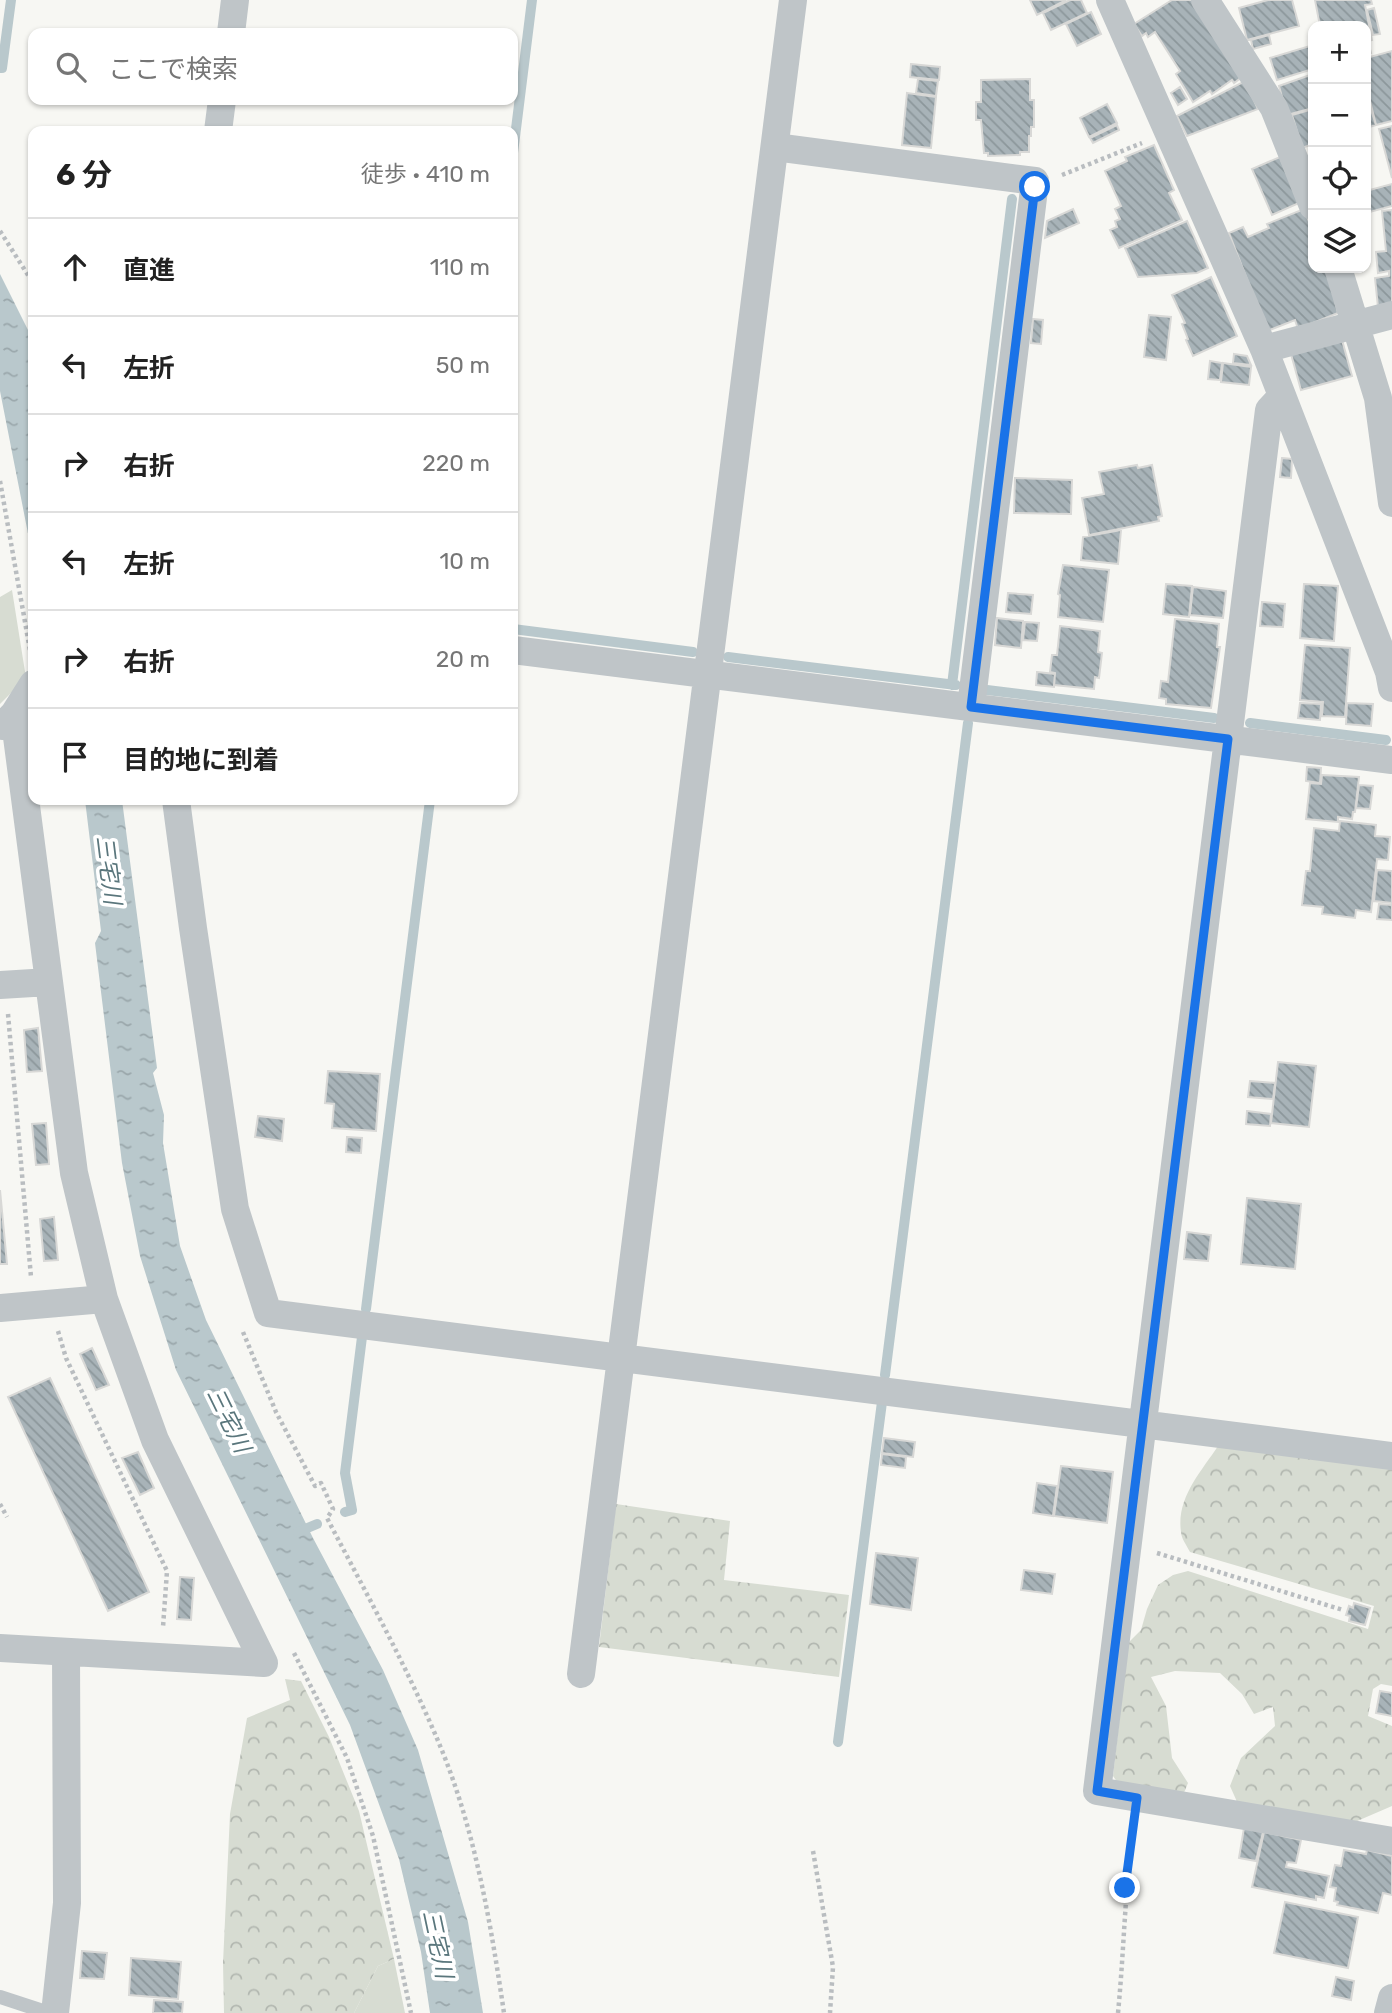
<!DOCTYPE html>
<html lang="ja">
<head>
<meta charset="utf-8">
<style>
  :root { --surface:#fff; --page:#f2f2f2; --text:#222; --muted:#767676; --line:#e0e0e0 }
  body { margin:0; font-family:Rubik,"Noto Sans JP",sans-serif; background:var(--page); color:var(--text) }
  .controls { position:absolute; right:21px; top:21px; display:grid; overflow:hidden; border-radius:14px; box-shadow:0 2px 5px #0004 }
  .controls button { width:63px; height:63px; display:grid; place-items:center; padding:0; border:0; border-bottom:2px solid var(--line); background:var(--surface); color:var(--text); font:35px sans-serif }
  .stop { position:absolute; width:21px; height:21px; margin:-16px; border:5px solid #1a73e8; border-radius:50%; background:#fff }
  .stop.end { background:#1a73e8; border-color:#fff; box-shadow:0 2px 7px #0008 }
  .list { margin:0; padding:0; list-style:none }
  h2 { display:flex; justify-content:space-between; align-items:center; height:91px; margin:0; padding:0 28px; font-size:30px }
  h2 small { font-size:23px; font-weight:400; color:var(--muted) }
  .list li { display:grid; grid-template-columns:46px 1fr auto; gap:21px; align-items:center; box-sizing:border-box; height:98px; padding:0 28px; border-top:2px solid var(--line) }
  .list b { display:block; font-size:26px; white-space:nowrap }
  .list em { font-size:23px; font-style:normal; color:var(--muted) }
  .icon { flex:none; width:38px; height:38px; fill:none; stroke:currentColor; stroke-width:2; stroke-linecap:round; stroke-linejoin:round }
  .map { position:relative; flex:none; width:1392px; height:2013px; overflow:hidden }
  .search { position:absolute; background:var(--surface); box-shadow:0 2px 5px #0004; left:28px; top:28px; width:490px; height:77px; display:flex; align-items:center; gap:18px; box-sizing:border-box; padding:0 24px; border-radius:14px; color:var(--muted); font-size:26px }
  .panel { position:absolute; background:var(--surface); box-shadow:0 2px 5px #0004; left:28px; top:126px; width:490px; height:679px; border-radius:14px }
  .map>svg:first-child { display:block }
  .green { fill:#d7dcd2 }
  .forest { fill:url(#forest-crowns) }
  .water { fill:url(#water-ripples) }
  .lines { fill:none; stroke-linecap:round; stroke-linejoin:round }
  .stream { stroke:#b9c8cc; stroke-width:10 }
  .building { fill:url(#building-back-hatch); stroke:#d8d8d6; stroke-width:2 }
  .path { stroke:#b9bdc0; stroke-width:4.5; stroke-dasharray:3.5 3.5; stroke-linecap:butt }
  .service { stroke:#bfc5c8; stroke-width:14 }
  .minor { stroke:#bfc5c8; stroke-width:28 }
  .route { stroke:#1a73e8; stroke-width:9 }
  .labels { text-anchor:middle; stroke-width:7; stroke-linejoin:round; paint-order:stroke }
  .water-label { font-size:23px; font-style:italic; fill:#5a767c; stroke:#fff }
</style>
</head>
<body>
<div class="map">
<svg width="1392" height="2013" viewBox="0 0 1392 2013">
  <defs>
    <pattern id="forest-crowns" width="20" height="18" patternUnits="userSpaceOnUse" patternTransform="scale(1.75)"><rect width="20" height="18" fill="#d7dcd2"/><path d="M2 6a3 3 0 1 1 6 0M12 15a3 3 0 1 1 6 0" fill="none" stroke="#b2b7b0"/></pattern>
    <pattern id="water-ripples" width="26" height="14" patternUnits="userSpaceOnUse" patternTransform="scale(1.75)"><rect width="26" height="14" fill="#b9c8cc"/><path d="M2 4q2-2 4 0t4 0M15 11q2-2 4 0t4 0" fill="none" stroke="#9aa7ab"/></pattern>
    <pattern id="building-back-hatch" width="6" height="6" patternUnits="userSpaceOnUse" patternTransform="scale(1.75)"><rect width="6" height="6" fill="#a8b3b8"/><path d="M-1 5l2 2M0 0l6 6M5-1l2 2" fill="none" stroke="#8c979b"/></pattern>
  </defs>
  <rect width="100%" height="100%" fill="#f7f7f3"/>
  <path class="green" d="M12,590l14,88 -26,26v-107z
    M394,1959l11,54h-51l24,-47z"/>
  <path class="forest" d="M1218,1446l174,21v219l-11,-2 -8,5 -5,27 24,10v80l-44,19 -110,-21 -8,-18 11,-28 34,-32 -2,-19 -19,7 -12,-20 -22,-21 -45,-2 -24,6 15,29 6,52 16,25 -5,12 -63,-9 -7,-10 15,-133 13,-13 6,-21 11,-24 15,-10 15,-4 180,58 6,-23 -184,-54c-3,-6 -9,-14 -9,-20 -5,-34 20,-60 37,-86z
    M616,1504l114,17 -6,59 125,15 -10,82 -240,-30z
    M285,1679l16,2 28,56 30,74 35,148 -16,7 -24,47h-130l-1,-50 7,-149 17,-96 43,-18z"/>
  <path class="water" d="M0,274l33,66v219l-33,-168z
    M85,800h37l35,268 -4,5 11,42 -1,28 17,103 26,74 107,218 70,132 35,80 50,172 15,91h-53l-9,-61 -22,-93 -49,-134 -174,-355 -36,-114 -18,-93 -27,-220 6,-12z"/>
  <g class="lines">
    <path class="stream" d="M0,68h2l9,-68
      M513,153l19,-153
      M513,629l180,23
      M728,657l228,28
      M952,685l60,-486
      M987,690l227,28
      M1250,723l136,17
      M366,1309l64,-509
      M885,1375l83,-652
      M345,1512l7,-2 -7,-37 17,-136
      M298,1532l19,-8
      M838,1742l44,-340"/>
  </g>
  <path class="building" d="M1030,0h36l-29,15z
    M1070,0h11l6,13 -36,17 -8,-17z
    M1172,0h21l49,77 -8,6 -2,-3 -20,14 -2,-3 -17,11 -17,-28 4,-3 -25,-39 -7,5 -2,-4 -4,3 -8,-12z
    M1268,0h24l7,26 -52,14 -8,-32z
    M1315,0h56l1,4 -7,1 7,35 -4,1 3,12 -5,1v-28h-46z
    M1374,8l6,26 -7,1 -6,-25z
    M1091,12l10,22 -24,12 -11,-22z
    M1269,35l2,9 -18,5 -2,-9z
    M1313,45v24l-36,11 -7,-22z
    M1392,51v70l-16,4 -10,-40v-27z
    M911,64l29,3 -1,13 -29,-3z
    M1313,74v34l-26,7 -8,-29z
    M918,79l20,2 -2,15 -20,-3z
    M1030,79v21h4v27h-3v9h-2v16h-9v3l-32,1v-3h-4l-3,-33h-5v-18h5v-22z
    M1245,81l13,28 -71,27 -10,-20z
    M1180,87l7,12 -9,6 -7,-12z
    M907,93l29,4 -5,51 -29,-3z
    M1107,104l10,19 -28,14 -9,-19z
    M1313,109v35l-11,4 -10,-33z
    M1371,110l5,15 -10,3v-17z
    M1117,125l2,5 -26,13 -3,-5z
    M1392,126v52l-13,-49z
    M1154,145l20,45 -5,3 13,27 -63,28 -9,-18 7,-3 -2,-6 5,-2 -5,-10 6,-3 -16,-35 22,-10 -2,-4z
    M1280,157l19,46 -27,12 -20,-46z
    M1392,184v22l-26,7v-22z
    M1073,209l6,14 -34,15 2,-17z
    M1304,209l9,23v36h14l11,45 -40,16 -3,-9 -28,11 -38,-98 14,-6 5,10 21,-9 -2,-4z
    M1392,210v95l-14,2 -3,-29 14,-2v-5l-11,2 -2,-21 10,-1 -4,-40z
    M1187,221l21,47 -11,5 -59,4 -13,-29z
    M1211,277l26,59 -44,20 -7,-16 2,-1 -6,-15 3,-1 -13,-28z
    M1149,315l22,2 -5,43 -22,-3z
    M1033,319l10,1 -2,24 -10,-1z
    M1342,340l10,36 -51,14 -10,-36z
    M1234,354l13,2 4,9 -18,-2z
    M1210,361l12,2 -2,17 -12,-1z
    M1223,363l28,4 -2,18 -28,-3z
    M1282,458l10,1 -1,19 -11,-1z
    M1137,465l1,3 14,-3 10,51 -4,1 1,4 -70,14 -7,-37 22,-4 -5,-22z
    M1015,478l57,2 -1,34 -57,-1z
    M1121,530l-3,34 -37,-4 2,-23z
    M1063,565l46,5 -6,52 -45,-5 2,-22 -2,-1z
    M1166,584l26,2 -3,31 -26,-3z
    M1304,584l34,2 -4,55 -34,-3z
    M1193,587l33,4 -3,27 -33,-3z
    M1008,593l25,2 -2,19 -25,-2z
    M1262,602l23,2 -2,23 -23,-1z
    M997,618l26,3 -2,27 -26,-3z
    M1175,619l44,5 -2,23h3l-9,61 -45,-4v-5l-7,-1 2,-17 7,1z
    M1025,622l14,1 -2,18 -14,-1z
    M1060,626l40,5 -2,21 4,1 -3,25 -4,-1 -1,12 -40,-4 1,-12 -5,-1 2,-17h5z
    M1305,645l45,3 -5,69 -23,-1 1,-14 -23,-2z
    M1037,672l18,2 -1,13 -18,-2z
    M1300,703l21,1 -1,16 -22,-2z
    M1347,703l26,1 -2,22 -25,-2z
    M1307,767l14,1 -1,15 -14,-2z
    M1322,775l37,2 -4,35h-2l-1,7 -14,-2v5l-32,-3 4,-36 11,1z
    M1359,785l14,1 -3,23 -14,-1z
    M1340,821l36,4 -1,11 15,1 -2,23 -11,-1 -6,53 -15,-2 -1,8 -33,-4 1,-7 -21,-2 4,-34h4l4,-43 25,3z
    M1377,870l15,1v32l-18,-2z
    M1379,904l13,1v15l-15,-1z
    M38,1028l4,43 -15,1 -3,-42z
    M1278,1062l38,4 -7,61 -38,-4z
    M328,1071l52,3 -4,57 -44,-3 2,-24 -9,-1z
    M1250,1081l25,2 -2,16 -25,-2z
    M1247,1111l24,3 -1,12 -24,-2z
    M258,1116l26,3 -2,22 -27,-4z
    M46,1123l3,41 -13,1 -4,-41z
    M347,1137l15,1 -1,15 -15,-1z
    M0,1190l7,74h-7z
    M1247,1198l54,6 -6,65 -54,-5z
    M54,1217l4,43 -14,1 -4,-42z
    M1187,1232l24,3 -3,26 -24,-2z
    M92,1348l17,37 -13,5 -16,-36z
    M50,1378l99,214 -41,19 -100,-214z
    M884,1438l31,4 -2,15 -31,-4z
    M138,1452l16,36 -14,7 -18,-37z
    M882,1454l24,3 -1,11 -24,-3z
    M1061,1466l52,6 -6,51 -53,-7z
    M1037,1483l20,3 -4,30 -20,-3z
    M876,1553l42,5 -7,52 -41,-6z
    M1024,1570l31,4 -3,20 -31,-4z
    M180,1577l14,1 -3,42 -14,-1z
    M1354,1603l16,5 -5,17 -16,-4 1,-5 -4,-1 3,-9 4,2z
    M1380,1691l12,2v23l-16,-3z
    M1244,1828l19,4 -7,29 -17,-3z
    M1264,1832l37,8 -5,23 -9,-1 -1,5 43,9 -5,22 -8,-2v4l-64,-13z
    M1344,1850l22,4 1,-4 25,6v39l-9,-2 -5,20 -41,-8 1,-3 -4,-1 2,-13 -6,-1 5,-22 6,1z
    M1285,1902l73,15 -10,51 -74,-15z
    M82,1951l25,2 -3,26 -24,-1z
    M131,1958l50,4 -3,37 -49,-4z
    M1336,1977l18,4 -3,19 -19,-4z
    M154,2000l29,2 -1,11h-29z"/>
  <g class="lines">
    <path class="path" d="M1062,175l80,-32
      M0,231l33,52
      M0,481l31,175
      M8,1014l23,263
      M58,1331l8,27 101,213 -4,56
      M243,1332l33,80 39,74 6,-3 12,26 -6,9c40,77 83,154 116,235 33,83 48,172 61,260
      M0,1504l7,13
      M1157,1553l186,57
      M294,1653l53,105 26,78 38,177
      M813,1851l20,116 -3,46
      M1118,2013c6,-62 7,-124 15,-186"/>
    <path class="service" d="M0,1997l49,16"/>
    <path class="minor" d="M1110,0l154,349 125,323 3,16
      M1205,0l69,108 39,98
      M231,33l4,-33
      M218,131l4,-31
      M775,147l260,34 -64,526
      M1338,268l40,130 14,105
      M1264,349l128,-34
      M1282,396l-13,14 -172,1381 295,50
      M513,650l879,110
      M2,726l12,-12 19,-30
      M176,800l17,128 42,281 33,104 1124,143
      M0,985l49,-3
      M0,1308l104,-9
      M0,1648l264,15 -109,-223 -51,-141 -30,-126 -60,-459
      M581,1674l212,-1674
      M55,2013l12,-110 -1,-251
      M1388,2013l4,-15"/>
  </g>
  <g class="lines">
    <path class="route" d="M1035,187l-64,520 257,32 -131,1052 40,7 -12,90"/>
  </g>
  <g class="labels">
    <g class="water-label">
      <text transform="translate(109 870) rotate(83)" y="8">三宅川</text>
      <text transform="translate(229 1420) rotate(64)" y="8">三宅川</text>
      <text transform="translate(438 1944) rotate(78)" y="8">三宅川</text>
    </g>
  </g>
</svg>
<div class="controls">
<button>+</button>
<button>−</button>
<button><svg class="icon" aria-label="locate" viewBox="0 0 24 24"><circle cx="12" cy="12" r="6"/><path d="M12 2v4M12 18v4M2 12h4M18 12h4"/></svg></button>
<button><svg class="icon" aria-label="layers" viewBox="0 0 24 24"><path d="M12 4l9 5-9 5-9-5zM3 14l9 5 9-5"/></svg></button>
</div>
<div class="stop" style="left:1035px;top:187px"></div>
<div class="stop end" style="left:1125px;top:1888px"></div>
<div class="search"><svg class="icon" aria-label="search" viewBox="0 0 24 24"><circle cx="10" cy="10" r="6"/><path d="M15 15l6 6"/></svg>ここで検索</div>
<section class="panel">
<h2>6 分<small>徒歩 · 410 m</small></h2>
<ul class="list">
<li><svg class="icon" aria-label="ahead" viewBox="0 0 24 24"><path d="M12 20V5M6 11l6-6 6 6"/></svg><div><b>直進</b></div><em>110 m</em></li>
<li><svg class="icon" aria-label="left" viewBox="0 0 24 24"><path d="M17 20v-9H6M10 6l-5 5 5 5"/></svg><div><b>左折</b></div><em>50 m</em></li>
<li><svg class="icon" aria-label="right" viewBox="0 0 24 24"><path d="M7 20v-9h11M14 6l5 5-5 5"/></svg><div><b>右折</b></div><em>220 m</em></li>
<li><svg class="icon" aria-label="left" viewBox="0 0 24 24"><path d="M17 20v-9H6M10 6l-5 5 5 5"/></svg><div><b>左折</b></div><em>10 m</em></li>
<li><svg class="icon" aria-label="right" viewBox="0 0 24 24"><path d="M7 20v-9h11M14 6l5 5-5 5"/></svg><div><b>右折</b></div><em>20 m</em></li>
<li><svg class="icon" aria-label="arrive" viewBox="0 0 24 24"><path d="M6 21V4h12l-3 4 3 4H6"/></svg><div><b>目的地に到着</b></div></li>
</ul>
</section>
</div>
</body>
</html>
